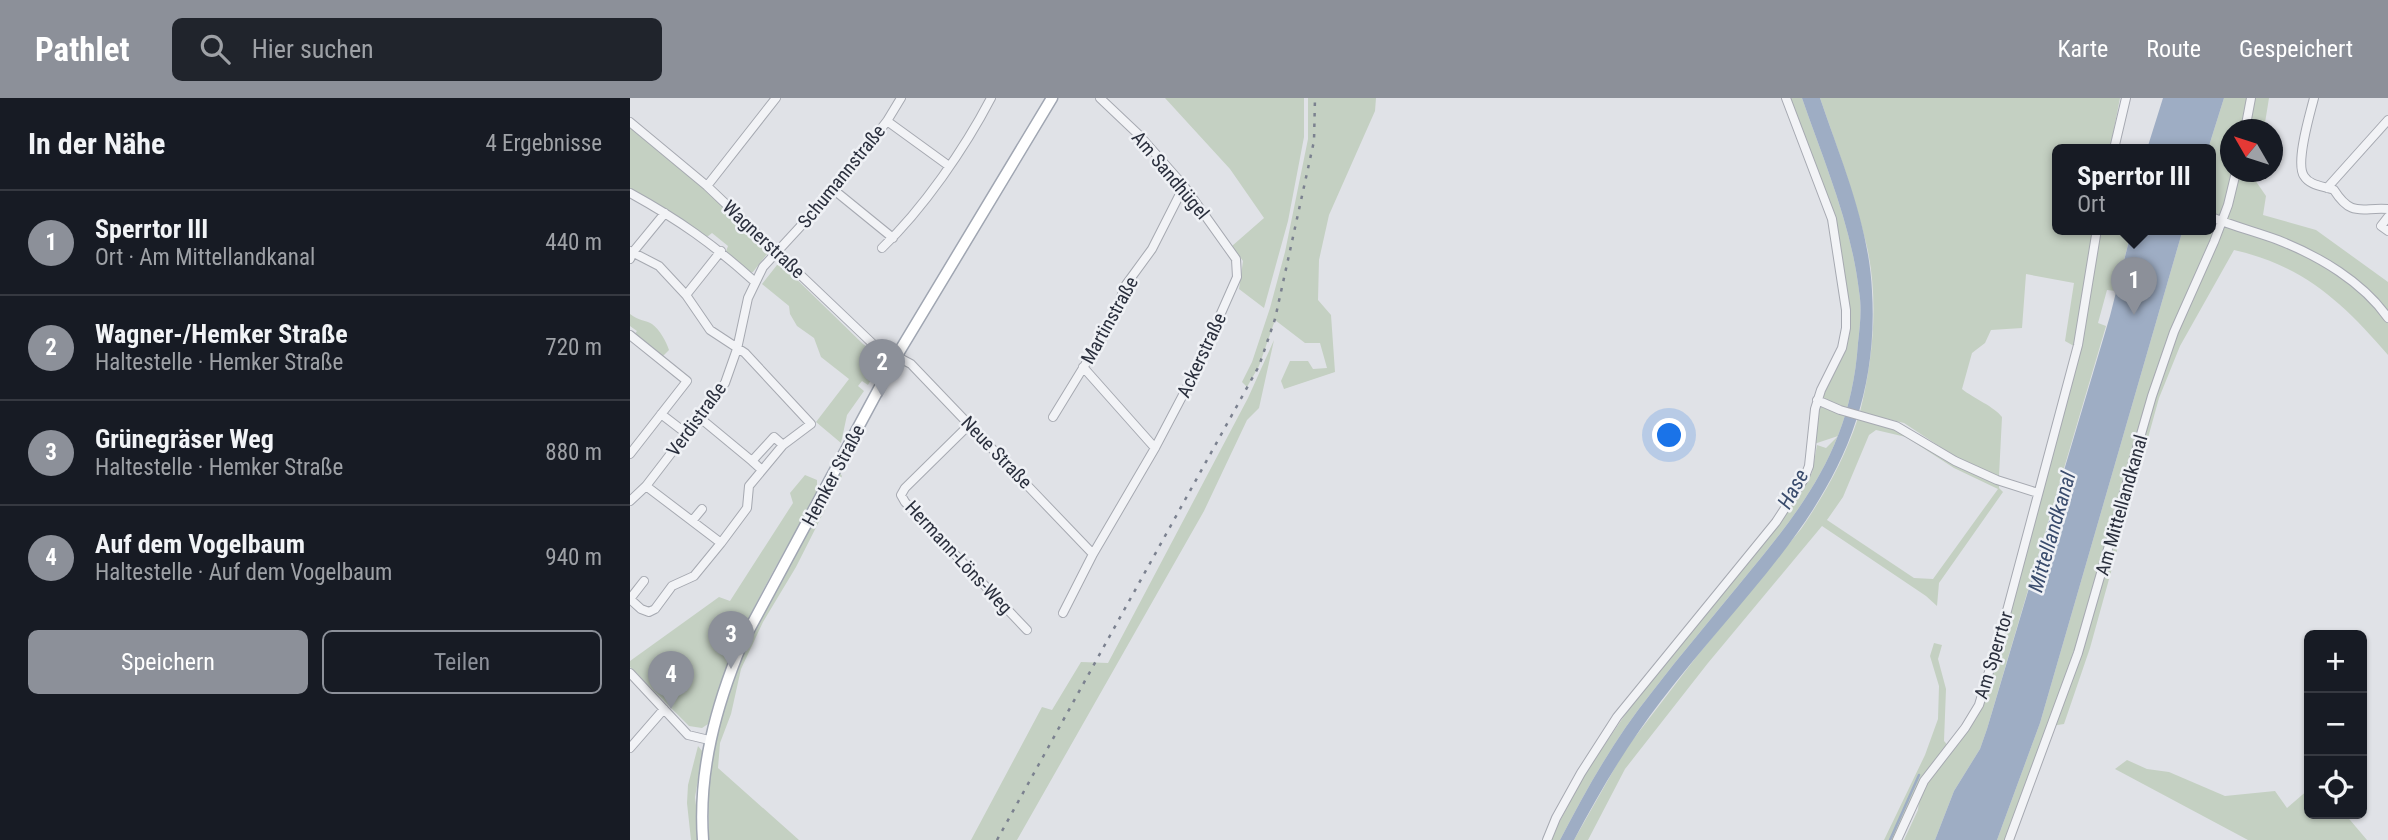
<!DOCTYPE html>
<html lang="de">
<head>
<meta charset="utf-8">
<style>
  :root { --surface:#171b24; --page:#20242c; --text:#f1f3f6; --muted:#9ea1a6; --line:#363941; --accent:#8c9099 }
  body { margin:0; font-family:"Roboto Condensed",sans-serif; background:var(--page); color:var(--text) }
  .controls { position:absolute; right:21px; bottom:21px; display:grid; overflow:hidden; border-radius:10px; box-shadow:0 2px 5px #0004 }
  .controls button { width:63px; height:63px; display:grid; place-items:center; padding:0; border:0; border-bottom:2px solid var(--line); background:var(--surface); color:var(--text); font:35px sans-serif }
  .compass { position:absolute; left:1590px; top:21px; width:63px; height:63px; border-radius:50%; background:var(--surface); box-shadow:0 2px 5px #0004; rotate:309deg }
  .you { position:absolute; left:1040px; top:338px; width:24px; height:24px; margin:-18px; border:5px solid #fff; border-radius:50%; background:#1a73e8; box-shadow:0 0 0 10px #1a73e833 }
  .badge { display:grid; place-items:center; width:46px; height:46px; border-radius:50%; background:var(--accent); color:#fff; font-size:23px; font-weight:700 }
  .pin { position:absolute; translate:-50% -58px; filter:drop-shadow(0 2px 4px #0008) }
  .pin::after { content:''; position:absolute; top:37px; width:24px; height:21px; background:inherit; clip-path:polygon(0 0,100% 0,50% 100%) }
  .popup { position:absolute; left:1422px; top:46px; width:164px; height:91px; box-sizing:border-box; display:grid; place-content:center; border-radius:10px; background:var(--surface); filter:drop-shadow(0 2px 5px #0005); font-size:23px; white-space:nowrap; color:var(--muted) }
  .popup b { font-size:26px; color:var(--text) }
  .popup::after { content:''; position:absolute; left:50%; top:100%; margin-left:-14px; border:14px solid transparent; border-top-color:var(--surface) }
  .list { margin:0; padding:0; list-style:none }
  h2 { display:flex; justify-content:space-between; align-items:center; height:91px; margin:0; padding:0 28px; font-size:30px }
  h2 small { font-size:23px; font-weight:400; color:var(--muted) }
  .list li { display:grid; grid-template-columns:46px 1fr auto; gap:21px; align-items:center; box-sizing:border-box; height:105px; padding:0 28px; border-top:2px solid var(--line) }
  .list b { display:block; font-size:26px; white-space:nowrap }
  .list p { margin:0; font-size:23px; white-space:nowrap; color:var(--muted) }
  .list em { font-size:23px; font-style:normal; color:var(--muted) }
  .actions { display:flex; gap:14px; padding:21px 28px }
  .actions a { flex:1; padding:16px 0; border:2px solid var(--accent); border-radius:10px; text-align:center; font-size:24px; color:var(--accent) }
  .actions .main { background:var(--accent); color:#fff }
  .icon { flex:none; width:38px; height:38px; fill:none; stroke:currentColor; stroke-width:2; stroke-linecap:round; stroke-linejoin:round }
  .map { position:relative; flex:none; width:1758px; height:742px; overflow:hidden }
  header { display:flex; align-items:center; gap:42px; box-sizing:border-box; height:98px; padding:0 35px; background:var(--accent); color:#fff }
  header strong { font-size:33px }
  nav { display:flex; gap:38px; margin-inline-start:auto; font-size:24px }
  .search { width:490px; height:63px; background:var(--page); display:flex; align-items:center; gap:18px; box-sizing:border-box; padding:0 24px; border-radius:10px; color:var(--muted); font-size:26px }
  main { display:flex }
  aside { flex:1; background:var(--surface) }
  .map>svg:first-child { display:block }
  .green { fill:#c4d0c2; fill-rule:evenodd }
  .water { fill:#9eadc4 }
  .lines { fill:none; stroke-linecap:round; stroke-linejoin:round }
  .stream { stroke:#9eadc4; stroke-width:2.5 }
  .minor-casing { stroke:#a6a9b1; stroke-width:10 }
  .major-casing { stroke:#a0a6b2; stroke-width:13 }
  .minor { stroke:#f2f3f6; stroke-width:8 }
  .major { stroke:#fff; stroke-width:10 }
  .rail { stroke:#7b818f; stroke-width:2.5; stroke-dasharray:3.5 7; stroke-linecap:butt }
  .labels { text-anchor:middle; stroke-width:5; stroke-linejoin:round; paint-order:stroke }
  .street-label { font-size:19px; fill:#2a2f3d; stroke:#eff1f5 }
  .water-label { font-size:21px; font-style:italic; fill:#394b6c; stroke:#eff1f5 }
</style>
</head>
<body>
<header>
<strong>Pathlet</strong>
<div class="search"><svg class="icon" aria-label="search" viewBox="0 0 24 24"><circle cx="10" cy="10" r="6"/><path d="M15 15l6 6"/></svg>Hier suchen</div>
<nav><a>Karte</a><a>Route</a><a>Gespeichert</a></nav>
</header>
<main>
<aside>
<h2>In der Nähe<small>4 Ergebnisse</small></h2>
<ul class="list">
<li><span class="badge">1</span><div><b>Sperrtor III</b><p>Ort · Am Mittellandkanal</p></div><em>440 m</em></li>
<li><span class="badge">2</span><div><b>Wagner-/Hemker Straße</b><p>Haltestelle · Hemker Straße</p></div><em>720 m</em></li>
<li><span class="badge">3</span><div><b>Grünegräser Weg</b><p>Haltestelle · Hemker Straße</p></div><em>880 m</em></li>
<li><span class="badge">4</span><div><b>Auf dem Vogelbaum</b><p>Haltestelle · Auf dem Vogelbaum</p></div><em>940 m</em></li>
</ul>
<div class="actions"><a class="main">Speichern</a><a>Teilen</a></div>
</aside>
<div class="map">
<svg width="1758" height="742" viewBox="0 0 1758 742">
  <rect width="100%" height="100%" fill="#e0e2e7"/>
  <path class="green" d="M535,0h139v39l-16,84 -24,87 -25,-19 4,-28 -11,-15 32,-28 -34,-49z
    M678,0h68l-1,13 -46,104 -10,45 -1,40 13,15 4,57 -51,17 -3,-8 9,-20h18l5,8 14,-1 -7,-25h-15l-30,-23 -16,46 -12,21 -5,-5 10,-20 18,-54 15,-56 23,-113z
    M1156,0h16c22,64 49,125 57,193 3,17 1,35 -1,52 -7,103 -53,162 -116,238 -30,37 -61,73 -90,111 -37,46 -65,96 -92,148h-10l34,-65 62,-91 135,-165 31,-46 5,-28 9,3 12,-12 -27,9 4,-36 31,-81 -14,-109z
    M1190,0h300l-10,51h-53v80h75l-16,62 -9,-1 -9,33 8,3 -119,403 -7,20 -26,42 -19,49h-31l14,-30 3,-28 -28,58h-9l41,-85 13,-36 1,-33 -9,-30 4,-13 8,2 -4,14 8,30 -2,52 7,8 34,-54 96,-345 -16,-9 9,-58 -48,-9 -4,54 -31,2 -6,13 -13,10 -10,36c11,9 33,18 40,28l-3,59 -42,-18 -53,-35 -44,-11c13,-52 19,-112 7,-165 -12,-51 -30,-100 -47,-149z
    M1594,0h45l-5,31 -33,1v42h26l-2,8 11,16 -3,19 53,15 72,52v73c-45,-52 -84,-89 -154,-105l-54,96 -21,52 -69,250 -26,76 -13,2 -42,114h-12l43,-117 143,-494h28v-80h-3z
    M0,28l69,57 68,66v5l-14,18 -4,1 -24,-19 3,-8 -16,-13 -5,4 -3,-1 -74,-44z
    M147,167h5l81,79 20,15 -15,26 -6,-4 -4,5 6,5 -17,24 -6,28 -25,-21 33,-43 -28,-22 -7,-19 -17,-12 -7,-12 -1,-8 -27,-22z
    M0,216c9,7 16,6 22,10 8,6 14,17 17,26l-7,7 -28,-22 3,-4 -7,-5z
    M644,242l-15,68 -12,12 -43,91 -187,329h-46l71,-133 10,3 29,-48 27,1 140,-265z
    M1228,320l20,3 121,61v6l4,4 -64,91 -2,23 -11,-10 -104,-70 -114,137 -83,106 -37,71h-14l51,-90 72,-94 104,-127c24,-35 44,-71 57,-111zM1246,332l30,7 48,31 44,21 -65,90 -19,-1 -87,-58 16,-23 26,-62z
    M209,374l3,4 -46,91 -33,55 -22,47 -10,45 -11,29 -2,25 81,72h-90l-1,-54 5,-46 12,-46 20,-48z
    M175,377l12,5v13c-41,74 -87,148 -109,231l-6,4 -13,-2 -59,-59v-6l89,-64 11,4 63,-98 -3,-10z
    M68,648l5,6 -8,45 5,43h-9l-4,-37 1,-18z
    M1497,662l20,9 22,3 56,24 50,-5 12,17 22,-19v25h36l22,26h-119l-133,-71z"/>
  <path class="water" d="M1172,0h18c21,62 49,127 52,193 11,186 -109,277 -211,410 -34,44 -61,90 -87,139h-14c27,-52 55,-102 92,-148 29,-38 60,-74 90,-111 63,-76 109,-135 116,-238 2,-17 4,-35 1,-52 -8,-68 -35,-129 -57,-193z
    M1533,0h61l-16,51h-61z
    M1502,131h51l-143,494 -43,117h-62l19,-49 26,-42 7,-20 123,-413z"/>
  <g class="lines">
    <path class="stream" d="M1260,742l29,-65"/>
    <g class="minor-casing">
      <path id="minor" d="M1684,0c-4,16 -19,65 -10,78 6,10 20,10 30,14 18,28 27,17 54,19
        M257,23l62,45
        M0,24l77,64 166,158 38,20 182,190
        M1615,32l6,-32
        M1484,51l12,-51
        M77,88l69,-88
        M1697,90l61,-68
        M204,92l59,48
        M0,95c49,27 83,51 124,88
        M1581,119c22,9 45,15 67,23 41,16 85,42 110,78
        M1758,119l-7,9 7,5
        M252,150c41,-39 83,-100 109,-150
        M0,153l29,15 27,29 24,35 35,23 66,71 -28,21
        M0,161l3,-7 32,-39
        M56,197l35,-44
        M0,237l57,46 -57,73
        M453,269l72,81
        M1187,302l23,10 56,16 59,35 42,19 41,13
        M31,316l26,20
        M423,319l60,-98 12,-33 27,-37 32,-63
        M70,320l52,43
        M340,326l-65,64 -4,7 4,7 122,128
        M16,388l75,57
        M0,403l16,-15 79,-103 12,-34 11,-51 15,-31 71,-77 53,-69 14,-23
        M62,423l10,-12
        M0,501l11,10 8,3 6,-3 17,-23 22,-10 27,-33 26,-35 2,-22 34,-41 -9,-8 -22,24 10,9
        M0,501l14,-18
        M433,515l30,-59 62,-106 40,-76 42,-95 -1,-18 -52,-73 -45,-51 -39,-37
        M0,575l58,62 21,5
        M0,650l34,-39
        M917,742l9,-22 25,-45 36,-56 159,-195 28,-43 5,-13 6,-57 6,-19 21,-42 4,-20v-18l-14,-91 -46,-121
        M1267,742l27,-59 41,-53 14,-23 25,-83 74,-277 19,-116
        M1379,742l69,-187 74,-257 22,-64 40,-90 14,-37 8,-33"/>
    </g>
    <g class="major-casing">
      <path id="major" d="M73,742c-5,-69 13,-134 39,-197l154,-286 156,-259"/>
    </g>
    <use href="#minor" class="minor"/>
    <use href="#major" class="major"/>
    <path class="rail" d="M367,742l262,-474 16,-47 39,-178 1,-43"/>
  </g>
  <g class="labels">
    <g class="street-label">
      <text transform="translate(541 77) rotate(50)" y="7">Am Sandhügel</text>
      <text transform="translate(211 78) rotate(-51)" y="7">Schumannstraße</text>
      <text transform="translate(134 141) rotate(43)" y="7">Wagnerstraße</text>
      <text transform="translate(479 222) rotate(-61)" y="7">Martinstraße</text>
      <text transform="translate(571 257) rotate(-65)" y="7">Ackerstraße</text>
      <text transform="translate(66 321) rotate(-54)" y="7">Verdistraße</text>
      <text transform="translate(367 354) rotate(46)" y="7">Neue Straße</text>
      <text transform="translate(203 377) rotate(-62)" y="7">Hemker Straße</text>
      <text transform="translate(1491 407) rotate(-74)" y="7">Am Mittellandkanal</text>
      <text transform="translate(329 459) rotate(47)" y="7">Hermann-Löns-Weg</text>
      <text transform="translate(1363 557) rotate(-73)" y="7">Am Sperrtor</text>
    </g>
    <g class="water-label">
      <text transform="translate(1163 391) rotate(-61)" y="7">Hase</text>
      <text transform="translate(1422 434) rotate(-74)" y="7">Mittellandkanal</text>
    </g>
  </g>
</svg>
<div class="controls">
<button>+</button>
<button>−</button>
<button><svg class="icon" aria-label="locate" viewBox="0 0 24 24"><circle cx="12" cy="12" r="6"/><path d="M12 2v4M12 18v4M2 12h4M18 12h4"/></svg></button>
</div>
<svg class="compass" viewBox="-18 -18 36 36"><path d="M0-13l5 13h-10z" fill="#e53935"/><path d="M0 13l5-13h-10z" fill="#9ea1a6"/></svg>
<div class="you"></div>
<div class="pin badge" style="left:1504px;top:217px">1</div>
<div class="popup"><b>Sperrtor III</b>Ort</div>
<div class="pin badge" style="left:252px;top:299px">2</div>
<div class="pin badge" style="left:101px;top:571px">3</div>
<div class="pin badge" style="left:41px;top:611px">4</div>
</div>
</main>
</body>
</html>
